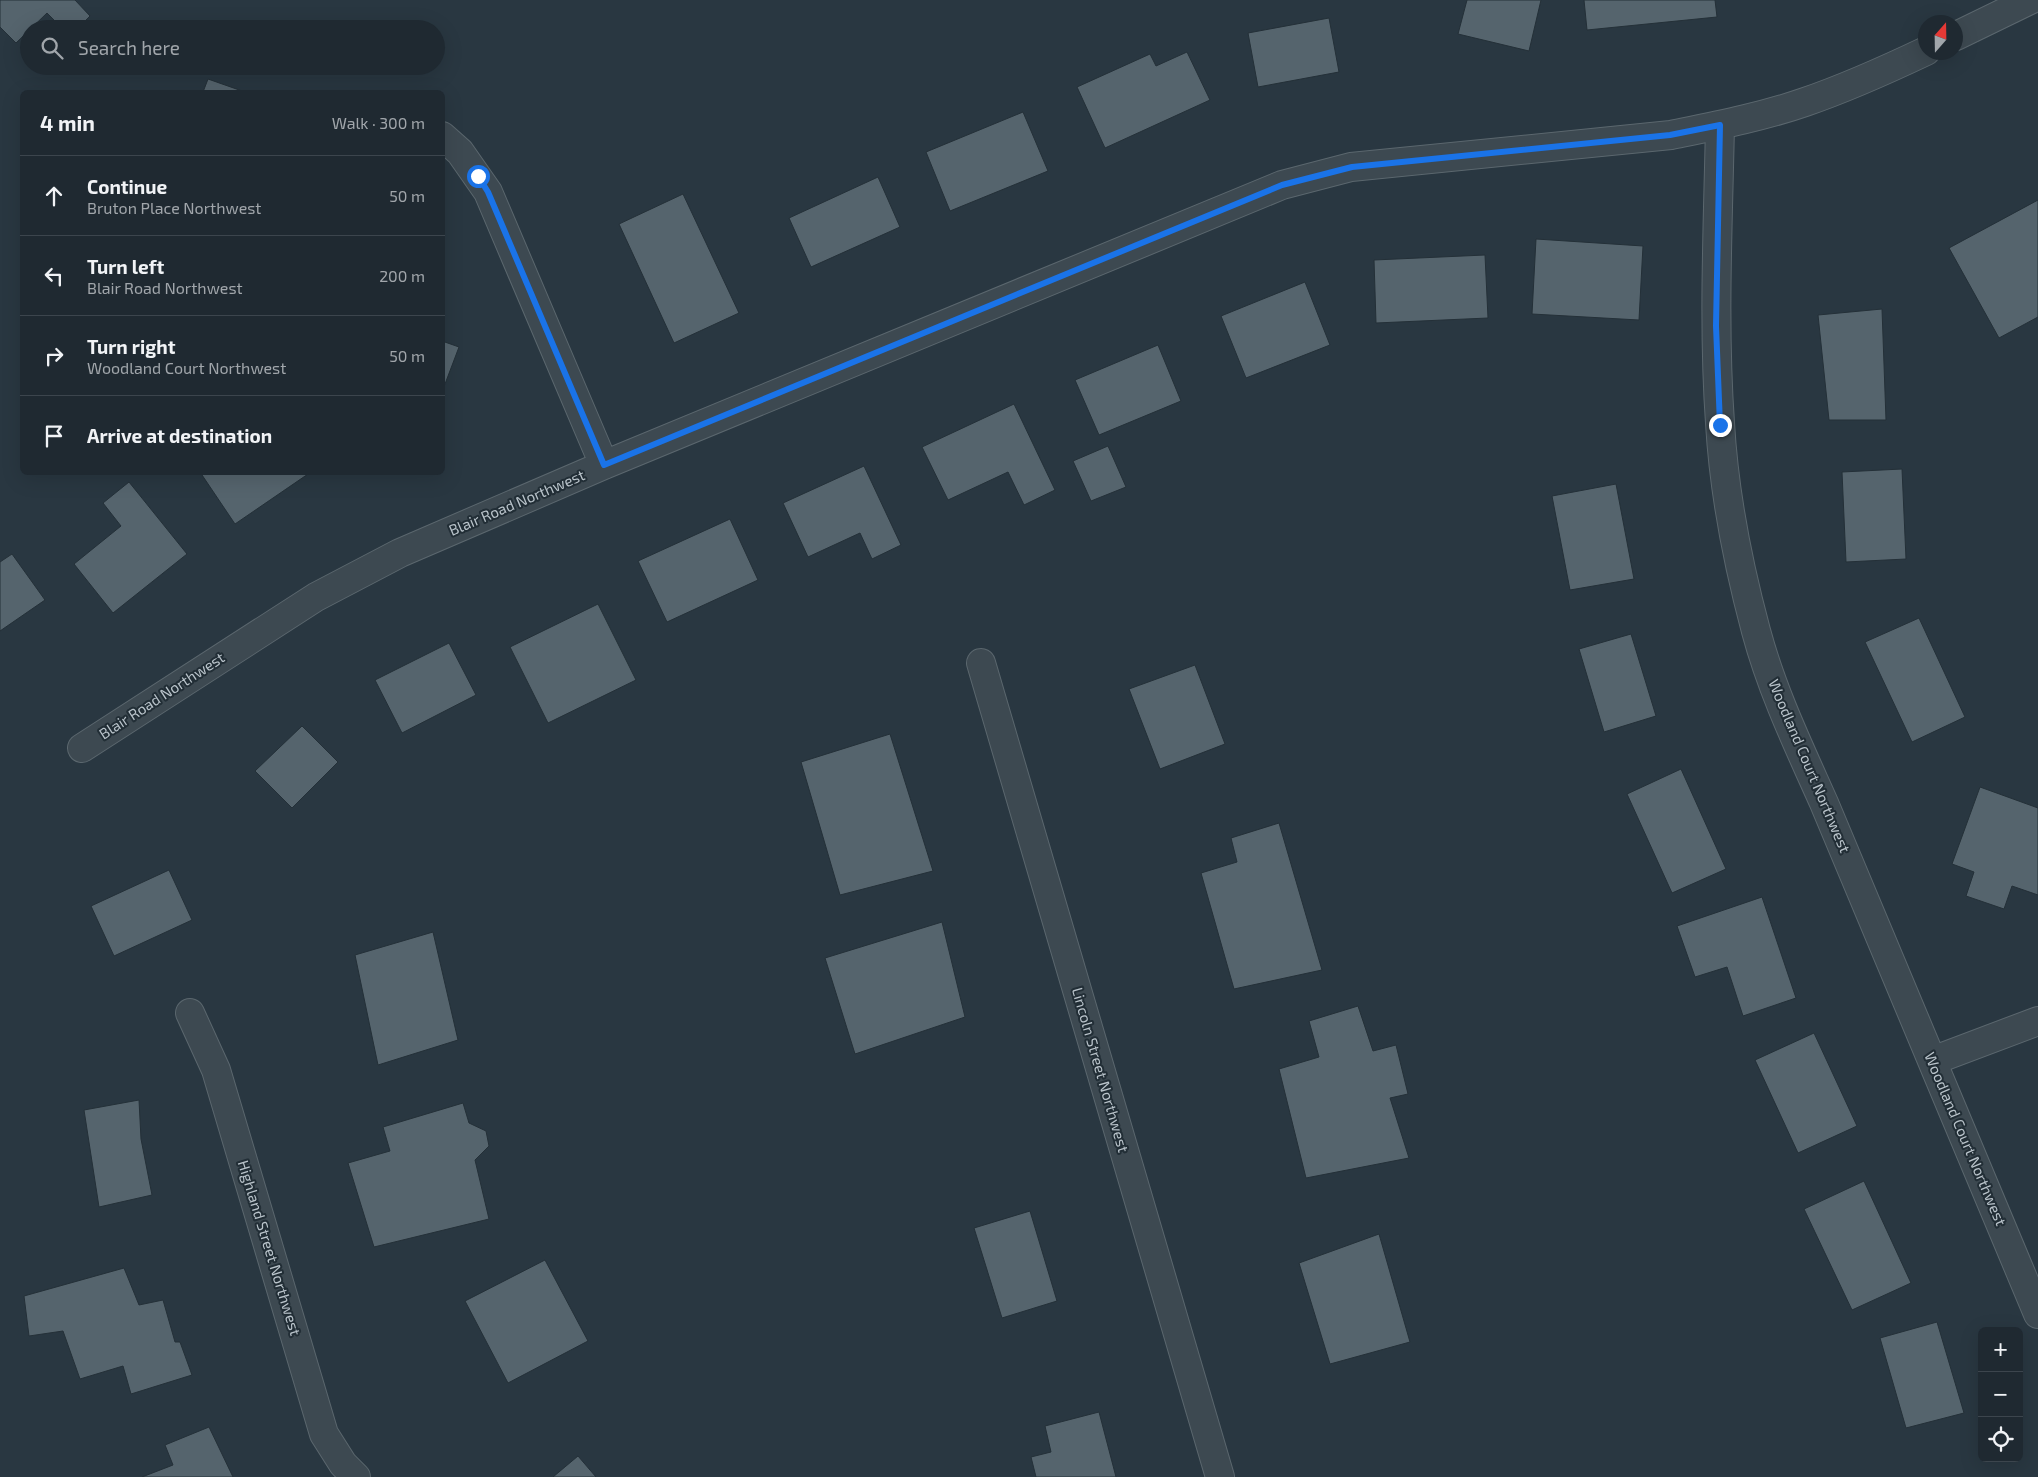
<!DOCTYPE html>
<html lang="en">
<head>
<meta charset="utf-8">
<style>
  :root { --surface:#1f2931; --page:#273139; --text:#f1f3f6; --muted:#a1a6ab; --line:#3c454d }
  body { margin:0; font-family:"Exo 2",sans-serif; background:var(--page); color:var(--text) }
  .controls { position:absolute; right:15px; bottom:15px; display:grid; overflow:hidden; border-radius:8px; box-shadow:0 5px 20px #0002 }
  .controls button { width:45px; height:45px; display:grid; place-items:center; padding:0; border:0; border-bottom:1px solid var(--line); background:var(--surface); color:var(--text); font:25px sans-serif }
  .compass { position:absolute; left:1918px; top:15px; width:45px; height:45px; border-radius:50%; background:var(--surface); box-shadow:0 5px 20px #0002; rotate:20deg }
  .stop { position:absolute; width:15px; height:15px; margin:-11px; border:4px solid #1a73e8; border-radius:50%; background:#fff }
  .stop.end { background:#1a73e8; border-color:#fff; box-shadow:0 1px 5px #0008 }
  .list { margin:0; padding:0; list-style:none }
  h2 { display:flex; justify-content:space-between; align-items:center; height:65px; margin:0; padding:0 20px; font-size:21px }
  h2 small { font-size:16px; font-weight:400; color:var(--muted) }
  .list li { display:grid; grid-template-columns:32px 1fr auto; gap:15px; align-items:center; box-sizing:border-box; height:80px; padding:0 20px; border-top:1px solid var(--line) }
  .list b { display:block; font-size:19px; white-space:nowrap }
  .list p { margin:0; font-size:16px; white-space:nowrap; color:var(--muted) }
  .list em { font-size:16px; font-style:normal; color:var(--muted) }
  .icon { flex:none; width:28px; height:28px; fill:none; stroke:currentColor; stroke-width:2; stroke-linecap:round; stroke-linejoin:round }
  .map { position:relative; flex:none; width:2038px; height:1477px; overflow:hidden }
  .search { position:absolute; background:var(--surface); box-shadow:0 5px 20px #0002; left:20px; top:20px; width:425px; height:55px; display:flex; align-items:center; gap:12px; box-sizing:border-box; padding:0 18px; border-radius:28px; color:var(--muted); font-size:19px }
  .panel { position:absolute; background:var(--surface); box-shadow:0 5px 20px #0002; left:20px; top:90px; width:425px; height:385px; border-radius:8px }
  .map>svg:first-child { display:block }
  .building { fill:#55646d; stroke:#243038 }
  .lines { fill:none; stroke-linecap:round; stroke-linejoin:round }
  .minor-casing { stroke:#5b676e; stroke-width:30 }
  .minor { stroke:#3d4951; stroke-width:28 }
  .route { stroke:#1a73e8; stroke-width:6 }
  .labels { text-anchor:middle; stroke-width:4; stroke-linejoin:round; paint-order:stroke }
  .street-label { font-size:15px; fill:#bac4cb; stroke:#222e36 }
</style>
</head>
<body>
<div class="map">
<svg width="2038" height="1477" viewBox="0 0 2038 1477">
  <rect width="100%" height="100%" fill="#293741"/>
  <path class="building" d="M0,0h75l15,16 -13,13h-14l-16,-16 -31,30 -16,-16z
    M1467,0h74l-12,51 -71,-17z
    M1584,0h131l2,17 -130,13z
    M1329,18l10,54 -81,15 -10,-54z
    M1187,52l23,48 -105,48 -28,-61 73,-33 6,12z
    M208,79l37,13h-42z
    M1023,112l25,59 -98,40 -24,-59z
    M878,177l22,50 -89,40 -22,-49z
    M683,194l56,119 -65,30 -55,-119z
    M2038,200v117l-39,21 -50,-90z
    M1536,239l107,7 -4,74 -107,-6z
    M1485,255l3,63 -112,5 -2,-63z
    M1305,282l25,63 -84,33 -25,-62z
    M1882,309l4,111h-57l-11,-105z
    M442,341l17,6 -17,45z
    M1158,345l23,56 -82,34 -24,-55z
    M1014,404l41,86 -31,15 -16,-33 -60,28 -26,-53z
    M1108,446l18,41 -35,14 -18,-40z
    M864,466l37,79 -29,14 -12,-26 -52,24 -25,-54z
    M1902,469l4,90 -60,3 -4,-90z
    M200,472h111l-76,52z
    M129,482l58,72 -74,59 -39,-49 47,-38 -18,-23z
    M1616,484l18,95 -64,11 -18,-94z
    M730,519l28,61 -91,42 -29,-61z
    M12,554l33,46 -45,31v-69z
    M598,604l38,76 -88,43 -38,-76z
    M1919,618l46,99 -53,25 -47,-100z
    M1631,634l25,82 -52,16 -25,-83z
    M449,643l27,52 -74,38 -27,-53z
    M1195,665l30,79 -65,25 -31,-80z
    M302,726l36,36 -46,46 -37,-37z
    M890,734l43,137 -93,24 -39,-133z
    M1681,769l45,100 -54,24 -45,-99z
    M1980,787l58,21v87l-26,-9 -8,23 -38,-13 8,-24 -22,-8z
    M1279,823l43,147 -88,19 -33,-116 36,-11 -6,-24z
    M169,870l23,50 -78,36 -23,-50z
    M1762,897l34,101 -53,18 -16,-49 -32,10 -18,-51z
    M942,922l23,95 -110,37 -30,-96z
    M433,932l25,108 -80,25 -23,-110z
    M1358,1006l15,45 23,-6 12,49 -18,4 19,60 -103,20 -27,-109 40,-12 -10,-36z
    M1814,1033l43,93 -59,27 -43,-93z
    M139,1100l2,39 11,56 -53,12 -15,-97z
    M463,1103l6,20 17,8 3,15 -14,14 14,59 -115,28 -26,-84 42,-12 -7,-24z
    M1864,1181l47,102 -59,27 -48,-101z
    M1030,1211l27,90 -55,17 -28,-90z
    M1379,1234l31,108 -80,22 -31,-101z
    M545,1260l43,81 -80,42 -43,-82z
    M124,1268l15,37 24,-5 12,42h5l12,33 -61,19 -8,-28 -43,13 -17,-48 -34,5 -5,-40z
    M1937,1322l27,91 -58,15 -26,-90z
    M1099,1412l17,65h-80l-5,-20 20,-5 -6,-26z
    M209,1427l24,50h-91l31,-12 -8,-20z
    M578,1456l18,21h-43z"/>
  <g class="lines">
    <g class="minor-casing">
      <path id="minor" d="M1956,36l74,-36
        M1720,125c-2,100 -7,199 0,298 4,70 18,141 36,208 16,60 43,116 68,172l214,511
        M442,136l18,16 28,40 116,273
        M981,663l239,814
        M82,748l234,-151 84,-44 204,-88 678,-280 69,-18 320,-32c44,-9 91,-18 134,-33 41,-14 81,-32 121,-51
        M190,1013l26,57 108,364 19,30 13,13
        M1932,1061l106,-40"/>
    </g>
    <use href="#minor" class="minor"/>
  </g>
  <g class="lines">
    <path class="route" d="M478,176l10,16 116,273 678,-280 70,-18 318,-32 50,-10 -4,201 4,99"/>
  </g>
  <g class="labels">
    <g class="street-label">
      <text transform="translate(517 503) rotate(-23)" y="5">Blair Road Northwest</text>
      <text transform="translate(162 696) rotate(-33)" y="5">Blair Road Northwest</text>
      <text transform="translate(1809 766) rotate(67)" y="5">Woodland Court Northwest</text>
      <text transform="translate(1100 1070) rotate(74)" y="5">Lincoln Street Northwest</text>
      <text transform="translate(1965 1139) rotate(67)" y="5">Woodland Court Northwest</text>
      <text transform="translate(269 1248) rotate(73)" y="5">Highland Street Northwest</text>
    </g>
  </g>
</svg>
<div class="controls">
<button>+</button>
<button>−</button>
<button><svg class="icon" aria-label="locate" viewBox="0 0 24 24"><circle cx="12" cy="12" r="6"/><path d="M12 2v4M12 18v4M2 12h4M18 12h4"/></svg></button>
</div>
<svg class="compass" viewBox="-18 -18 36 36"><path d="M0-13l5 13h-10z" fill="#e53935"/><path d="M0 13l5-13h-10z" fill="#a1a6ab"/></svg>
<div class="stop" style="left:478px;top:176px"></div>
<div class="stop end" style="left:1720px;top:425px"></div>
<div class="search"><svg class="icon" aria-label="search" viewBox="0 0 24 24"><circle cx="10" cy="10" r="6"/><path d="M15 15l6 6"/></svg>Search here</div>
<section class="panel">
<h2>4 min<small>Walk · 300 m</small></h2>
<ul class="list">
<li><svg class="icon" aria-label="ahead" viewBox="0 0 24 24"><path d="M12 20V5M6 11l6-6 6 6"/></svg><div><b>Continue</b><p>Bruton Place Northwest</p></div><em>50 m</em></li>
<li><svg class="icon" aria-label="left" viewBox="0 0 24 24"><path d="M17 20v-9H6M10 6l-5 5 5 5"/></svg><div><b>Turn left</b><p>Blair Road Northwest</p></div><em>200 m</em></li>
<li><svg class="icon" aria-label="right" viewBox="0 0 24 24"><path d="M7 20v-9h11M14 6l5 5-5 5"/></svg><div><b>Turn right</b><p>Woodland Court Northwest</p></div><em>50 m</em></li>
<li><svg class="icon" aria-label="arrive" viewBox="0 0 24 24"><path d="M6 21V4h12l-3 4 3 4H6"/></svg><div><b>Arrive at destination</b></div></li>
</ul>
</section>
</div>
</body>
</html>
